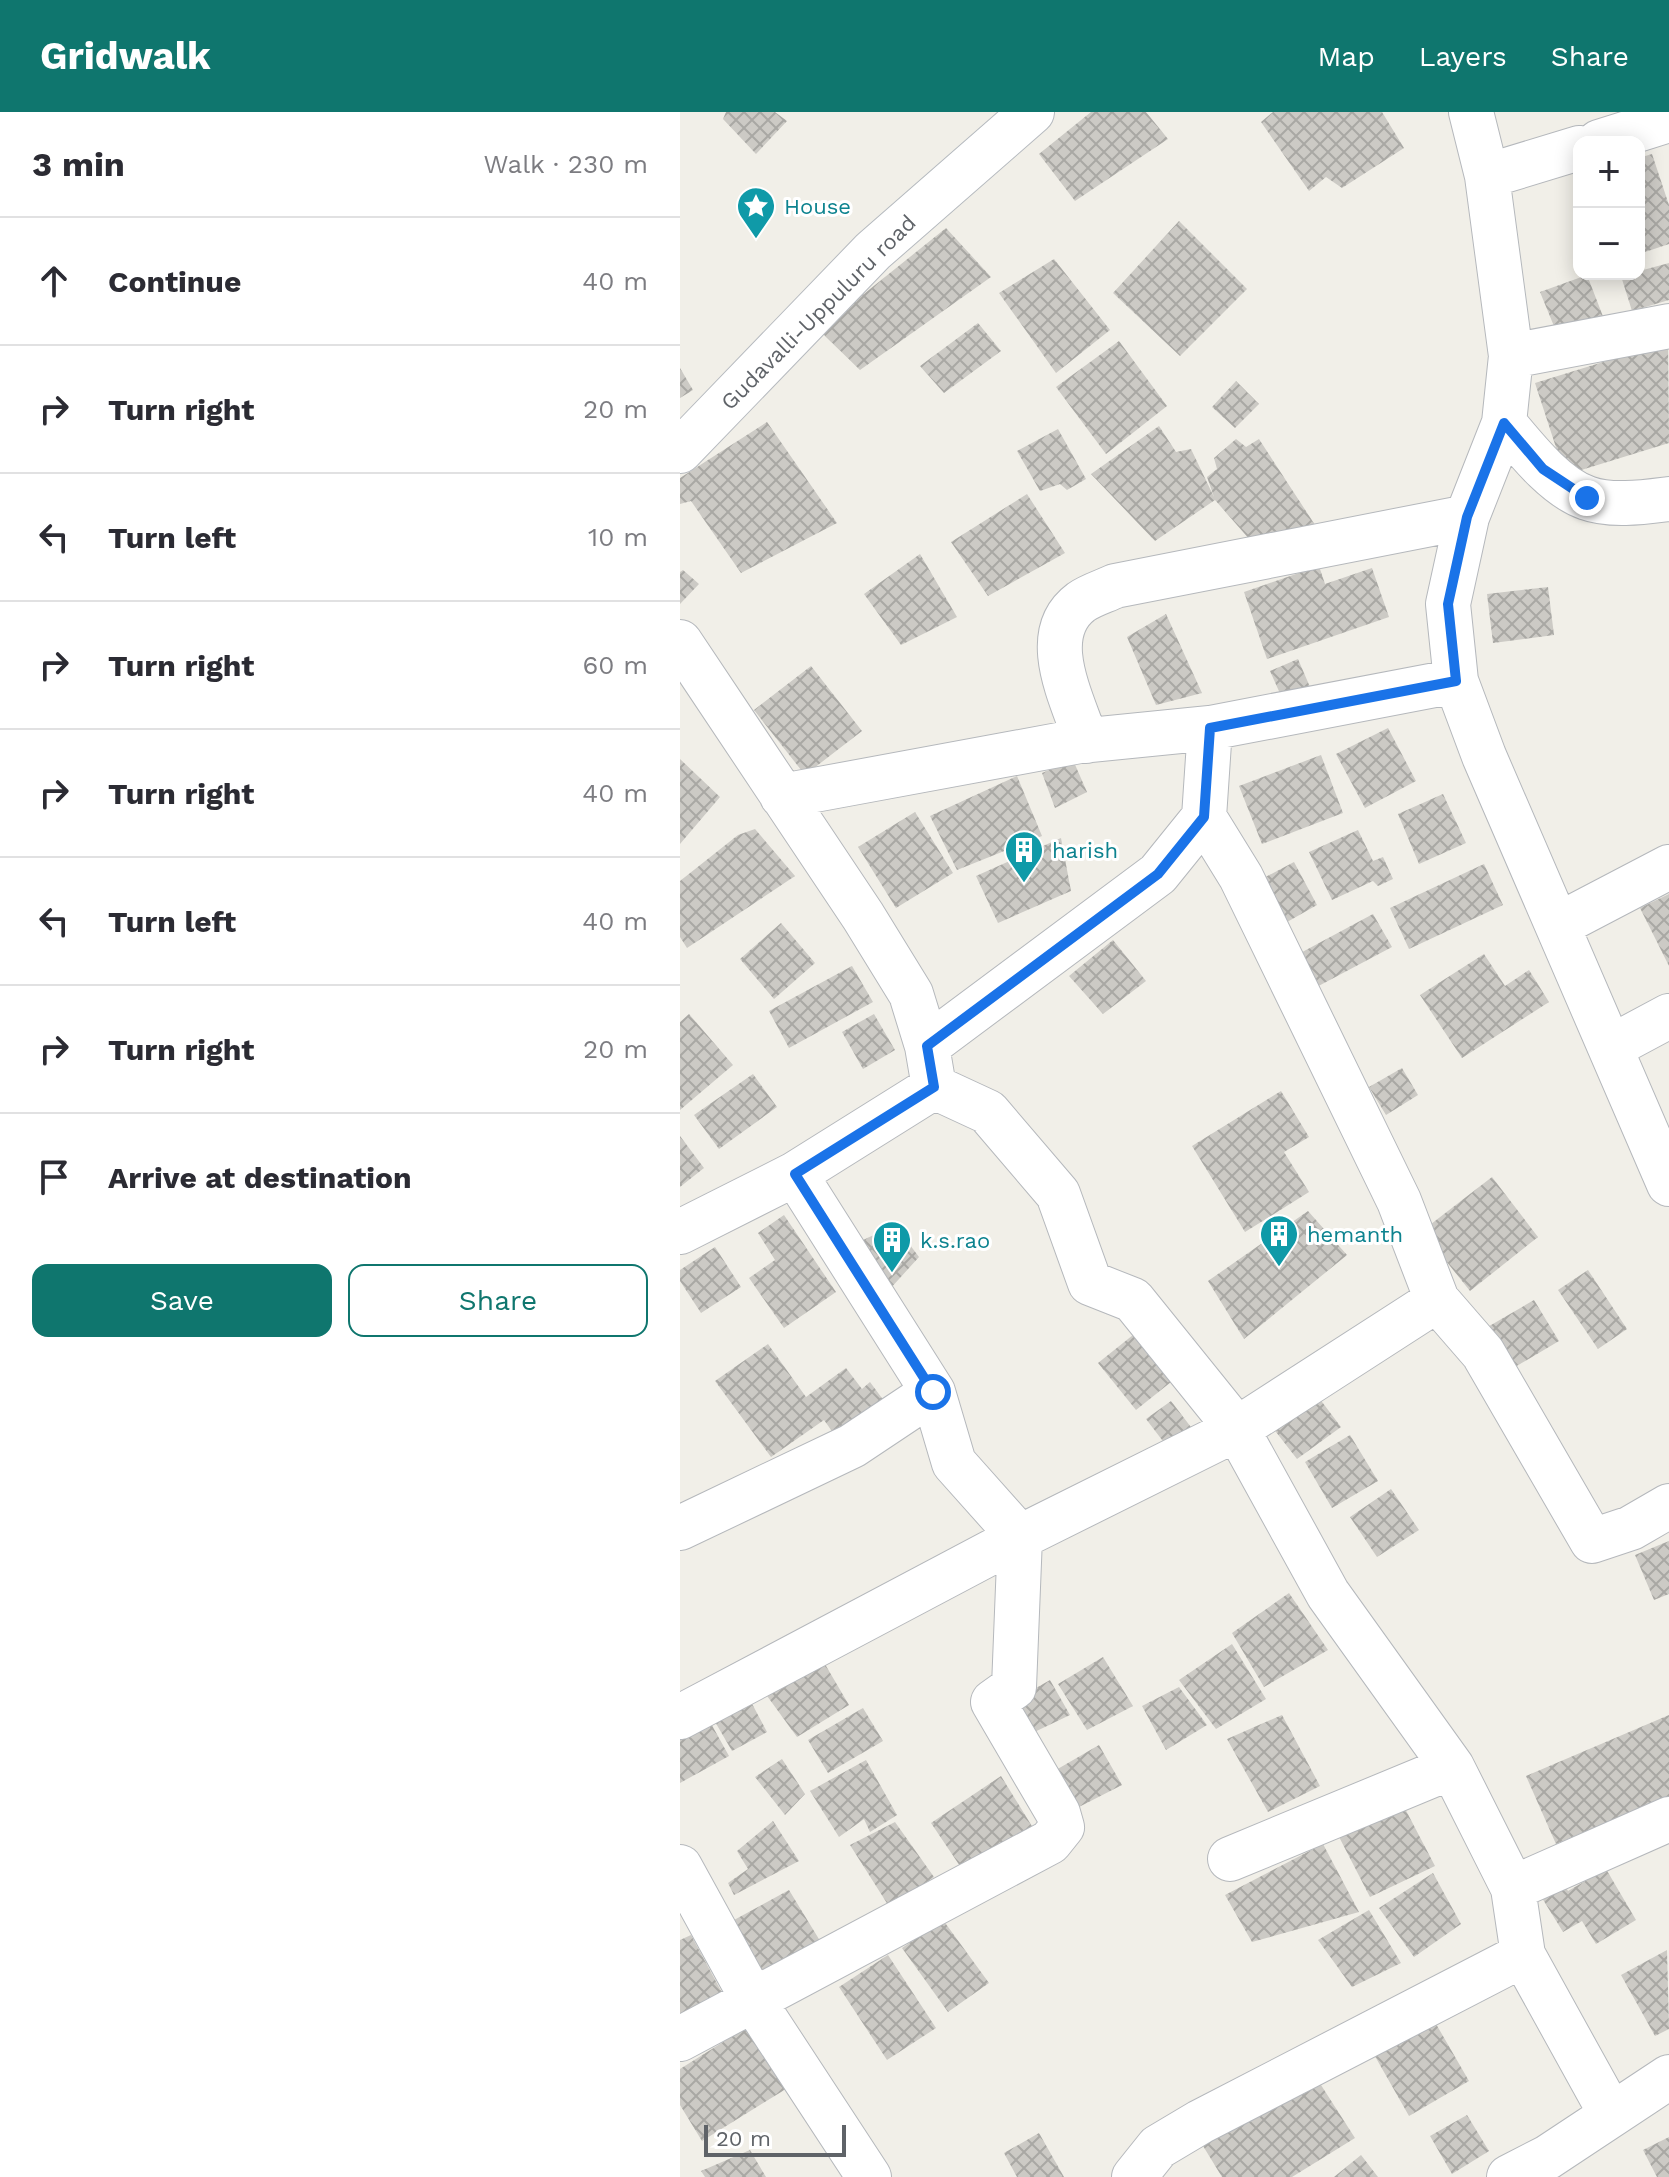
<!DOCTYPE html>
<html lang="en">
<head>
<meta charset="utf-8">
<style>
  :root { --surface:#fff; --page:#f2f2f3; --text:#2b2b33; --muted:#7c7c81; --line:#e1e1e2; --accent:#0f766e }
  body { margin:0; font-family:"Work Sans",sans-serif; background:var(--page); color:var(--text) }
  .controls { position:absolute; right:24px; top:24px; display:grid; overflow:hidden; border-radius:16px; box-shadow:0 4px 20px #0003 }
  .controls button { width:72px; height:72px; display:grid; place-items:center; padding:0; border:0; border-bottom:2px solid var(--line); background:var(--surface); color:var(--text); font:40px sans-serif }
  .scale { position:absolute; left:24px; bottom:20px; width:142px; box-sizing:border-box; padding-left:8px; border:4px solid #5f6368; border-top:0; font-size:22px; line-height:28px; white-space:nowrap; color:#5f6368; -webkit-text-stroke:6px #fff; paint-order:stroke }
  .stop { position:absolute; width:24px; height:24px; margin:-18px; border:6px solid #1a73e8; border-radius:50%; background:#fff }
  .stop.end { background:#1a73e8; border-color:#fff; box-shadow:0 2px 8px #0008 }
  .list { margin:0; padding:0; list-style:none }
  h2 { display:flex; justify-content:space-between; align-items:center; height:104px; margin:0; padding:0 32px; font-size:34px }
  h2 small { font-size:26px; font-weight:400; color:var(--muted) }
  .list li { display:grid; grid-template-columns:52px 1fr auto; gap:24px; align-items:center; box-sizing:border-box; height:128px; padding:0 32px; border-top:2px solid var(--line) }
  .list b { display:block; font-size:30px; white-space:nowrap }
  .list em { font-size:26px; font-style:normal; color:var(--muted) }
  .actions { display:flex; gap:16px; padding:24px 32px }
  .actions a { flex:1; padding:18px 0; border:2px solid var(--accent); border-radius:16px; text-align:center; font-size:28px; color:var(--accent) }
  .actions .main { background:var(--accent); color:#fff }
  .icon { flex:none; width:44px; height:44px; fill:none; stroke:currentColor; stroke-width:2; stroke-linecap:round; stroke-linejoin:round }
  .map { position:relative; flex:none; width:989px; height:2065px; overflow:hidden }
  header { display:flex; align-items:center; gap:48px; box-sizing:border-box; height:112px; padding:0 40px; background:var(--accent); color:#fff }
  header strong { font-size:38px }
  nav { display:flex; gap:44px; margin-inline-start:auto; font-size:28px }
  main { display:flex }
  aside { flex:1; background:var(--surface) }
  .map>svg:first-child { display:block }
  .building { fill:url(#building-cross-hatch) }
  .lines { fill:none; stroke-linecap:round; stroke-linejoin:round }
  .minor-casing { stroke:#b5b8bc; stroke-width:46 }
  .secondary-casing { stroke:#b6babf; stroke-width:46 }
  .minor { stroke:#fff; stroke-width:44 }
  .secondary { stroke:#fff; stroke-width:44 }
  .route { stroke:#1a73e8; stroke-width:10 }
  .labels { text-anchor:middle; stroke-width:6; stroke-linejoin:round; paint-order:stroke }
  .culture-label { font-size:22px; fill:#0d838f; stroke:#fff; text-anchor:start }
  .street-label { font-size:22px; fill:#5f6368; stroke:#fff }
</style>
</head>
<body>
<header>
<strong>Gridwalk</strong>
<nav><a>Map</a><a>Layers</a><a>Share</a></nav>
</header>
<main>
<aside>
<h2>3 min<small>Walk · 230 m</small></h2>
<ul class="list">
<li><svg class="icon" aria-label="ahead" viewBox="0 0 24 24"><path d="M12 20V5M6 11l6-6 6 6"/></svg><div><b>Continue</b></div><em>40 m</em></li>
<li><svg class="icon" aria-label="right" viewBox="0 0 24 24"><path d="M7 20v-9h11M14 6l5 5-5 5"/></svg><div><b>Turn right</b></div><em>20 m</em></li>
<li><svg class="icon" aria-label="left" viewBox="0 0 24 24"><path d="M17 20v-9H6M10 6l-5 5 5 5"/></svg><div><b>Turn left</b></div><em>10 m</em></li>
<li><svg class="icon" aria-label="right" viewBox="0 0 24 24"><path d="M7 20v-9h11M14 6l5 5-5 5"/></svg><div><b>Turn right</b></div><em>60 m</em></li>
<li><svg class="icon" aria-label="right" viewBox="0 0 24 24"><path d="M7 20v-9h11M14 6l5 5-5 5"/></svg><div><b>Turn right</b></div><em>40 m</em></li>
<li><svg class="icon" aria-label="left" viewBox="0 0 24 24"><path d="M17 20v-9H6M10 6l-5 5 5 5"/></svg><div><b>Turn left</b></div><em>40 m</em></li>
<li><svg class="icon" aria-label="right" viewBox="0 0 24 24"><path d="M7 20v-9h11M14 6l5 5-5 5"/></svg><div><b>Turn right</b></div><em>20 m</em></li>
<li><svg class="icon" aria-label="arrive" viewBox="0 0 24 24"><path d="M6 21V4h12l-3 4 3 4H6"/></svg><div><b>Arrive at destination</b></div></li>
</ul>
<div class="actions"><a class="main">Save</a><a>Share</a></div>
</aside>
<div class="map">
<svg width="989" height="2065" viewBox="0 0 989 2065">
  <defs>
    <pattern id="building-cross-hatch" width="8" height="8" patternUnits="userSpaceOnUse" patternTransform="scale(2)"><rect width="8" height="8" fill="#cccac5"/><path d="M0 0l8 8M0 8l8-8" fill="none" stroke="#a9a8a4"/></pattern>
  </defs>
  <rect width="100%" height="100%" fill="#f1efe8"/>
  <path class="building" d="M46,0h49l12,9 -31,33 -33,-35z
    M411,0h55l22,27 -93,62 -36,-47z
    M593,0h109l22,36 -62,40 -16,-11 -17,14 -48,-69z
    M972,42l17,51v39l-30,10v-96z
    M499,109l68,68 -67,67 -67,-63z
    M266,116l45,49 -131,93 -41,-40z
    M374,147l56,71 -54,43 -57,-80z
    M989,151v37l-37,11 -11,-35z
    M907,163l17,44 -46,17 -18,-44z
    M298,211l23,28 -57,42 -24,-27z
    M439,229l48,65 -61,48 -50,-67z
    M988,230l1,101 -104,32 -30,-92z
    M0,256l13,22 -13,8z
    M556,269l23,23 -24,24 -23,-21z
    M87,310l70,101 -96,50 -50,-72 -11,3v-26z
    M479,314l17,26 15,-3 23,48 -7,-20 10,-8 -3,-11 22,-19 10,8 13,-8 58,89 -59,21 -43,-49 -60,41 -64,-67z
    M378,317l28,50 -19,11 -7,-6 -20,7 -23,-40z
    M347,382l38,59 -77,43 -37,-54z
    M240,442l37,63 -56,28 -37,-51z
    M639,454l6,18 47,-16 17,49 -122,42 -23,-67z
    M3,458l16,14 -19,20v-32z
    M868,475l6,48 -61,8 -6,-49z
    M486,502l36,79 -46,12 -29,-68z
    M618,547l12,28 -28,11 -12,-27z
    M131,554l51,65 -57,44 -51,-65z
    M708,616l28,53 -51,27 -29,-54z
    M641,643l22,58 -81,31 -23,-58z
    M0,647l40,38 -40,47z
    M393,648l14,32 -32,16 -13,-35z
    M337,664l25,60 -85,34 -27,-54z
    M763,682l23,49 -47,21 -21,-50z
    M235,700l38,61 -57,35 -38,-61z
    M75,717l40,47 -108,72 -7,-11v-56l58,-46z
    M678,718l15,31 10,-4 10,22 -15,7 -5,-5 -41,19 -23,-48z
    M381,726l10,53 -73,32 -22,-47z
    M614,750l23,43 -37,21 -24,-44z
    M804,752l19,41 -94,44 -19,-41z
    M989,782v72l-29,-58z
    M693,802l19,33 -81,43 -18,-33z
    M101,811l34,40 -41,36 -34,-40z
    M433,828l33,41 -43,33 -34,-38z
    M804,842l21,32 24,-16 20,32 -87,56 -42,-63z
    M172,854l21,36 -84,46 -20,-37z
    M9,902l44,51 -53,45v-88z
    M194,902l21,36 -32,19 -21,-37z
    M722,956l16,27 -32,20 -17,-28z
    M73,962l24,33 -58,42 -25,-34z
    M601,979l28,46 -25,15 25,40 -64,40 -53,-86z
    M0,1024l24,32 -24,19z
    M812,1065l46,60 -68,54 -48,-60z
    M628,1099l39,44 -103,84 -36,-58z
    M104,1103l52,77 -52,36 -35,-50 26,-18 -17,-27z
    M215,1113l24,32 -30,33 -28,-49z
    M35,1135l26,40 -40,26 -21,-32v-11z
    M908,1158l39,59 -29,20 -40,-59z
    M854,1188l25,41 -56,33 -24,-42z
    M458,1219l38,47 -40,32 -38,-47z
    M88,1232l38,53 40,-29 16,21 8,-7 17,23 -48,36 -15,-21 -53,37 -56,-76z
    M633,1278l28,37 -44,32 -28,-36z
    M491,1289l26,34 -25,18 -26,-34z
    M670,1323l28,46 -46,27 -27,-46z
    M711,1377l28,41 -42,27 -27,-40z
    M989,1429v53l-15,6 -19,-45z
    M609,1481l39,57 -64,37 -32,-54z
    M552,1532l34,55 -50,30 -37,-49z
    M139,1542l30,51 -52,32 -35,-48z
    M423,1545l30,49 -46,24 -29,-46z
    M370,1568l20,35 -46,22 -14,-34z
    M499,1575l28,38 -41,25 -24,-44z
    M70,1588l17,32 -35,19 -18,-31z
    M183,1596l20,33 -55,32 -20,-33z
    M602,1603l38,71 -52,26 -41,-73z
    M989,1603v81l-113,48 -30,-68z
    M29,1608l20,36 -49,27v-48z
    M419,1633l23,40 -47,24 -26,-35z
    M102,1647l23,35 -20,21 -30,-38z
    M186,1648l31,55 -27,17 -6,-13 -25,18 -29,-46z
    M321,1664l37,60 -72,39 -35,-52z
    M721,1689l34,65 -65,31 -33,-64z
    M93,1709l26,40 -65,34 -6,-12 20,-14 -11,-18z
    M215,1710l39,55 -44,31 -40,-63z
    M643,1732l36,68 -107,30 -27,-47z
    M926,1757l30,51 -40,24 -14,-23 -19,11 -21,-34 22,-14 4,7z
    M753,1761l28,51 -47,33 -35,-49z
    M109,1778l36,59 -60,33 -31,-62z
    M689,1798l32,53 -49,24 -34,-47z
    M263,1808l46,63 -41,29 -46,-64z
    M11,1823l36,67 -47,25v-87z
    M987,1838l2,79 -14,7 -34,-61z
    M208,1843l48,73 -49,32 -48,-73z
    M752,1905l37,64 -60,35 -37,-65z
    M67,1915l39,62 -84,52 -22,-36v-36z
    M632,1959l43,67 -63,39h-70l-22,-36z
    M787,2003l22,36 -37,23 -22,-38z
    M359,2021l25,44h-47l-13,-24z
    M989,2025v40h-12l-14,-27z
    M70,2038l16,27h-61l-4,-6z
    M681,2043l17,22h-44z"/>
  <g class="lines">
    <g class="minor-casing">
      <path id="minor" d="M791,0l16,64 24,180 -7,67c21,25 51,64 83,75 24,9 58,4 82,1
        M919,30l70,-22
        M807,64l92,-28
        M831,244l158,-30
        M824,311l-37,94 -19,87 8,77 28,75 185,428
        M0,530l183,274 48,78 16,52 7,41 -139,87 -115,58
        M530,616l-6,89 37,60 158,324 38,99 46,53 109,188 39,-13 38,-22
        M406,629c-13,-41 -49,-106 -5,-139 10,-7 24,-11 34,-16l352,-69
        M102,684l298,-55 130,-13 246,-47
        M880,812l109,-57
        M247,934l231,-172 46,-57
        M931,935l58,-31
        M254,975l54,25 70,82 32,89 43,17 104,129 91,165 124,173 61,121 10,67 88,159
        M0,1416l172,-82 81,-54
        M0,1605l340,-180 217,-108 200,-129
        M550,1747l222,-92
        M0,1755l73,133 116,177
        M833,1776l156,-69
        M0,1927l370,-197 12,-15 -4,-14 -65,-111 21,-15 6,-150 -66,-74 -21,-71 -138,-218
        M454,2065l24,-30 42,-25 323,-167
        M829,2065l39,-20 121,-80"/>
    </g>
    <g class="secondary-casing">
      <path id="secondary" d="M0,339l193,-200 159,-139"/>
    </g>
    <use href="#minor" class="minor"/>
    <use href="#secondary" class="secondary"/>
  </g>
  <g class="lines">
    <path class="route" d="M253,1280l-138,-218 139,-87 -7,-41 231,-172 46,-57 6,-89 246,-47 -8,-77 19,-87 37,-94 39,46 44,29"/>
  </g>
  <defs>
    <g id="sight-pin" transform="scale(2)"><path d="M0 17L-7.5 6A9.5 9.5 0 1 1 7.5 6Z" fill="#0f9aa8" stroke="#fff"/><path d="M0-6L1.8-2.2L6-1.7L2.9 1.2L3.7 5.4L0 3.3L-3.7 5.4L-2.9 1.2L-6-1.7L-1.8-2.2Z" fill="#fff"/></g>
    <g id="building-pin" transform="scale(2)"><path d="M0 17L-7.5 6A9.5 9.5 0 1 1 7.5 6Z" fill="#0f9aa8" stroke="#fff"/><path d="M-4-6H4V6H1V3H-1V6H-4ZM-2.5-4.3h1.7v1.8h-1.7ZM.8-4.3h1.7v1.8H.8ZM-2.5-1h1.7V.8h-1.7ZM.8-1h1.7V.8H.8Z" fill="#fff"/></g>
  </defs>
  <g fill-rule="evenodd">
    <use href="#sight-pin" x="76" y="94"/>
    <use href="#building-pin" x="344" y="738"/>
    <use href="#building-pin" x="599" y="1122"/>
    <use href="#building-pin" x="212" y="1128"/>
  </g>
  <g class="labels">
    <g class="culture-label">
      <text x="104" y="102">House</text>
      <text x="372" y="746">harish</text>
      <text x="627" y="1130">hemanth</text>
      <text x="240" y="1136">k.s.rao</text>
    </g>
    <g class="street-label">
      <text transform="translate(138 200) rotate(-45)" y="8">Gudavalli-Uppuluru road</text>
    </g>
  </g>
</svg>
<div class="controls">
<button>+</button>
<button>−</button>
</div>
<div class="scale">20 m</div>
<div class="stop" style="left:253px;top:1280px"></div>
<div class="stop end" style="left:907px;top:386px"></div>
</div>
</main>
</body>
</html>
